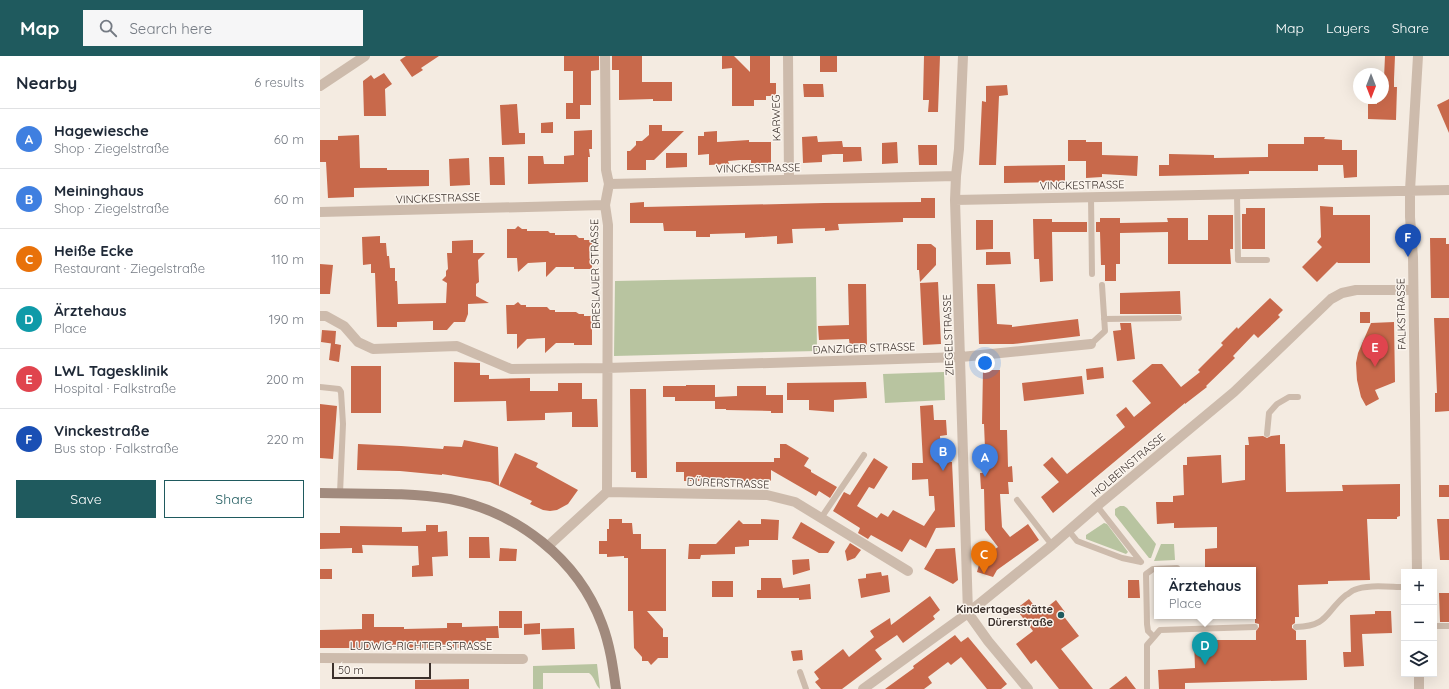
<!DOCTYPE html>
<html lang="en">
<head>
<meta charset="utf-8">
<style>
  :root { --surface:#fff; --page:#f6f6f7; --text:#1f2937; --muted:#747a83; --line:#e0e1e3; --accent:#1f5a5e }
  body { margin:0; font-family:Quicksand,sans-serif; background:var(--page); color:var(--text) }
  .controls { position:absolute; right:12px; bottom:12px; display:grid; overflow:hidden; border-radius:0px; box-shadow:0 4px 16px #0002 }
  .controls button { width:36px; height:36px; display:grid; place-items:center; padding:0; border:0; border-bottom:1px solid var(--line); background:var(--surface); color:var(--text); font:20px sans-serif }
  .compass { position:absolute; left:1033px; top:12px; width:36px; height:36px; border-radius:50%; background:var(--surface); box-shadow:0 4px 16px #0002; rotate:180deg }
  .scale { position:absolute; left:12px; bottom:10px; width:99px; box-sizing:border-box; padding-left:4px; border:2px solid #3b302b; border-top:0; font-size:11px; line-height:14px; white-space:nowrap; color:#3b302b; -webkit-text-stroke:3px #fbf5ee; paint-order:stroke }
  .you { position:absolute; left:665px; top:307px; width:14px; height:14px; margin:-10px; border:3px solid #fff; border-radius:50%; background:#1a73e8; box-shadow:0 0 0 6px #1a73e833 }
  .badge { display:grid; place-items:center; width:26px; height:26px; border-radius:50%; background:var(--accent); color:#fff; font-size:13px; font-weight:700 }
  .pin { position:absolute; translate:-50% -33px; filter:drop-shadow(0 1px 2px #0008) }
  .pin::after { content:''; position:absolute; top:21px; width:14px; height:12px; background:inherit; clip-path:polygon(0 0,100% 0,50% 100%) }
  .popup { position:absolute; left:834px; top:511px; width:102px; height:52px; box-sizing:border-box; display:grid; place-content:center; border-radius:0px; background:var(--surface); filter:drop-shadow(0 1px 3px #0005); font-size:13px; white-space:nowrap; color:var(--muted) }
  .popup b { font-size:15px; color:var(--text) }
  .popup::after { content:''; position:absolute; left:50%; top:100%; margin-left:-8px; border:8px solid transparent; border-top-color:var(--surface) }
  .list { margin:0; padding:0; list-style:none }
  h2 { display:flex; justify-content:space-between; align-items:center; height:52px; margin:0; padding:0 16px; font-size:17px }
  h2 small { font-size:13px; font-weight:400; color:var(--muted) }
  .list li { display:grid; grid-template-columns:26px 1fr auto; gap:12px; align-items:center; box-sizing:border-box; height:60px; padding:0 16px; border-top:1px solid var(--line) }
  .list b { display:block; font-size:15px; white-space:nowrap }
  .list p { margin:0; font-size:13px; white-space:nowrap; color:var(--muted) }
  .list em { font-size:13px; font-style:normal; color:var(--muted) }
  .actions { display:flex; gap:8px; padding:12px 16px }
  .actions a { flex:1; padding:9px 0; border:1px solid var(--accent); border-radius:0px; text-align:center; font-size:14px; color:var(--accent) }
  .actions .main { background:var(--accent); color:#fff }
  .icon { flex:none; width:22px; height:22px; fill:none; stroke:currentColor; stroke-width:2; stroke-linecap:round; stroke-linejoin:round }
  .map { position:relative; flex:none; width:1129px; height:633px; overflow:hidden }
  header { display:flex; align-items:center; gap:24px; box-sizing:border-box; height:56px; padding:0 20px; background:var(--accent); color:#fff }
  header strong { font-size:19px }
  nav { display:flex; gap:22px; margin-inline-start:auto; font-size:14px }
  .search { width:280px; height:36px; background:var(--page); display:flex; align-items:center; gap:10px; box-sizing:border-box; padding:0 14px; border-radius:0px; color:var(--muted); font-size:15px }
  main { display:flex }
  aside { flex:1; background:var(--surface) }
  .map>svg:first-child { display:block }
  .green { fill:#b8c4a0 }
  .building { fill:#c8694b }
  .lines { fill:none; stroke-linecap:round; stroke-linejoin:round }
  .lane { stroke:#cdbbac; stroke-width:6 }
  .street { stroke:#cdbbac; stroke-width:10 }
  .secondary { stroke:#a18a7d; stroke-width:10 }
  .poi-dot { fill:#1f5a5e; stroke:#fbf5ee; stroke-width:1.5 }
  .labels { text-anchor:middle; stroke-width:3; stroke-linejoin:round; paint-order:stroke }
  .street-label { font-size:11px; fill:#3b302b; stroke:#fbf5ee }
  .poi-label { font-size:11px; font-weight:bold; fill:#3b302b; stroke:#fbf5ee; text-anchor:end }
</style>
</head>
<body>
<header>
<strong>Map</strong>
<div class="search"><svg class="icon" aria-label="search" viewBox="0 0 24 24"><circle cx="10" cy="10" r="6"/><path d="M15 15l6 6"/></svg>Search here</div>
<nav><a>Map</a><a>Layers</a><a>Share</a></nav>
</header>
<main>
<aside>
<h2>Nearby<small>6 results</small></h2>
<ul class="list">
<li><span class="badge" style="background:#3f7fe0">A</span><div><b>Hagewiesche</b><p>Shop · Ziegelstraße</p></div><em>60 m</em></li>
<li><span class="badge" style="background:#3f7fe0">B</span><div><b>Meininghaus</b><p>Shop · Ziegelstraße</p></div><em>60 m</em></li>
<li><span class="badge" style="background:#e8710a">C</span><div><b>Heiße Ecke</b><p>Restaurant · Ziegelstraße</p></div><em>110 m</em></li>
<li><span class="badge" style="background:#0f9aa8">D</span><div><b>Ärztehaus</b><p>Place</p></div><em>190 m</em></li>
<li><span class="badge" style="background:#e0444e">E</span><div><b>LWL Tagesklinik</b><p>Hospital · Falkstraße</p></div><em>200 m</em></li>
<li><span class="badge" style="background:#1a4fb4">F</span><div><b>Vinckestraße</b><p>Bus stop · Falkstraße</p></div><em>220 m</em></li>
</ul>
<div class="actions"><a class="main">Save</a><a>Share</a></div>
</aside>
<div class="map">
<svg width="1129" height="633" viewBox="0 0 1129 633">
  <rect width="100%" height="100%" fill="#f4ebe1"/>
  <path class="green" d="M496,221l1,74 -203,5 1,-75z
    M624,316l1,28 -60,3 -2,-29z
    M800,450h4l3,2 29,36 -5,14h-2l-34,-43v-6z
    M784,467l3,1 21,28 -2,2 -40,-15v-4z
    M841,488h13l1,16 -21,1z
    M277,608l3,25c-5,-4 -5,-12 -11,-16h-46v16h-10v-23z"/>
  <path class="building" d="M86,0h33l-18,12 2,2 -11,7 -12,-17z
    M244,0h35v14l-8,1v34h-11v14h-14v-16h7v-32h-9z
    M292,0h30v26h30v19h-19v-2l-34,1v-30h-7z
    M402,0h12l16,16v-16h20v27h6v13h-10v4h-12v6h-22v-38l-10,1z
    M500,0h17v16h-17z
    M604,0h16l-2,56h-10l1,-12h-6z
    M1065,0h10l-1,23v8h3l-1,33 -28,-1v-15h9v-6h6v-20h1z
    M64,17l8,11 -7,5 1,27h-22l-1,-35 8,-6 3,4z
    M483,28h20l1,13h-20z
    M687,29l1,10 -9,1 -3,69h-17l3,-64 4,1v-16z
    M1129,43v34l-12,-28z
    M197,48l2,29h6v11l-23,1 -2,-40z
    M233,66v11h-12v-10z
    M329,69h13v6h22l-30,29h-8v10h-19v-19h3l6,-6v-4h6l7,-6z
    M272,74v19h-3l1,8h-2v25l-60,2v-28h15l1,8h20v-8l10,-1v-24z
    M397,75v11l32,-2v2h22v21l-20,1v-4h-11l-12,1 1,3 -20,1v-11l-11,1v-19h6v-4z
    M39,79l1,33h27v2h42v16l-75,2v9l-26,1 -2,-36h-6v-22h18v-4z
    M497,80l1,6 24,-1 1,6h18l1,14 -19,1v-8h-10l-11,1v7l-19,1 -1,-26z
    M984,81h21l-1,2 18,1v10h15v27l-13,1 -1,-13h-25v6h-69v3l-90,2v-11h10v-11l45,1v3l54,-1v-13h36z
    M748,84h18v2h16v13l36,1 -1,20 -35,-2v3l-16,1v-17h-18z
    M577,86l1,21 -16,1v-21z
    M598,89h19v20h-18z
    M346,97h21v14l-21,1z
    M169,101h15l1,28h-15z
    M149,102l1,27 -20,1 -1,-27z
    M745,109v17l-61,1v-17z
    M601,142h14v20h-32v4l-65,2 1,6 -14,1v-3l-33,1 1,14 -16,1v-8l-32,2v-5l-35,1v3h-14v-6h-32l-1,-8h-33v-20l14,-1v5l180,-4 97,-1z
    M1000,150l13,1v8h37v48h-32l-1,-1 -20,20 -15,-15 20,-20 -5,-5 4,-5z
    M926,152h19v41h-23v-35h4z
    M888,159h25v34h-3l1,15h-63v-32l-48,1v31h-4v17h-11v-16h-4l-1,-33h-4v-10h4v-4h20v5l48,-1 -1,-4h21v22h20z
    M713,163h19v3h35v10h-35l1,49 -13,1 -1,-23h-5z
    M656,164h17v29l-17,1z
    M198,170l4,3h5v2h21l2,2h5v2h21l3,3h5v2h8v29h-18v-2h-18l-10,10v-15l-18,1 -10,9 -1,-14h-10v-29h8z
    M60,180v7h6l1,13h2l1,12h5v13h2l1,23 48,-1 1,-20 -5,-3 4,-4v-5l2,-2 -1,-16h5v-12l21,-1v13h12l-7,7 1,22 -3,2v12l13,7 -21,1v10l-3,8h-11l-7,8h-14v-9l-36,1v5h-20l-2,-54h-4v-9l-8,1 -1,-28z
    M1110,182h16v6h3v54h-18z
    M597,188h14l5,4v17l-16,17 -1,-12h-2z
    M666,196h24l1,12 -25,1z
    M0,208l13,1 -3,29h-10z
    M618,226l3,62 -18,1 -3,-62z
    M528,228h18l1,63 -17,1 -1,-9 -30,1 -1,-14 31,-1z
    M657,228h18l2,40 15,1v2l66,-8 2,17 -67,8h-34z
    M860,235l1,23h-61v-21z
    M950,242l13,12 -5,5 2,2 -22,21 -4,-4 -21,22 2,2 -29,28 1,1 -22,17v-1l-132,110 -12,-16 18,-15 -16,-17 9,-8 15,17 58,-47 -9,-12 10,-8 8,10 17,-14 -19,-22 20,-17h10l19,23 19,-15 -2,-2 25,-25 -2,-2 16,-16 1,2z
    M198,246l3,3h5v2h21l3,3h5v2h21l3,2h5v2h8v29h-18v-2h-18l-11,10v-15l-18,1 -10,10v-15h-10l-1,-29h8z
    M1040,256h10v11h-10z
    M1114,262h15v93l-14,1v-19h2z
    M1074,266l1,60 -20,8 4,9 -13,7 -5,-9 -4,-17 -1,-17 2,-10 13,-30z
    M800,267h11l4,36 -18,2 -4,-30 8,-1z
    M2,274l14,1 -1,13 -14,-2z
    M11,287l10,2 -2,17 -10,-2z
    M134,306l26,1v12h9v4l41,-1v13h28v-8h24v16h15l1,28h-26v-15l-27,1v7l-38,1 -1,-20 -52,1z
    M31,310h30v47h-30z
    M783,311l1,11 -17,2 -1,-11z
    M663,314h17v60h7l1,37 4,-1 1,16h-5l1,12h-9l2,33 8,10 18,-13 11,16 -42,30 -4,7 -16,-5 4,-15h3l14,-10 -13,-17 -1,-41h-3l-1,-16h6l-2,-49h-2z
    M762,320l2,18 -60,7 -2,-18z
    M546,326l1,16 -33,2v12l-25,-2v-10h-22v-17z
    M366,329h29v12l22,-1v-10h29v9h17v18h-12v-2l-45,-1v-1h-11v-8h-40v-4h-12v-11h23z
    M310,333h16l1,89h-11v-6h-5z
    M0,348l17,2 -4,53 -13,-1z
    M613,349l1,15h12l1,15 -7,1 2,26h10l3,65 -19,1 -10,20 -16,-9 -8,13 -31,-17 -3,4 -10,-6 2,-5 -27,-17 11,-19 6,3 24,-37 14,9 -14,22 -5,-2 -12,19 20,12 4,-5 7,4 5,-7 31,16 11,-16 -1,-14h-5l-1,-17 -16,1v-17h11l-3,-57z
    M960,379v9h5l1,48 57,-1 -1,-6 58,-1v32l-3,1v2h-30l3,61 -42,1v3l-30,1 1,32h-4v6l-3,2v3l4,3v9h10l1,40 -122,3v6h-26l-1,-19 37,-2 -1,-28h62v-9l3,-4v-3l-4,-1v-6h-2v-47h-48v-21l12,-1v-21l-43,1v-5l-17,1 -1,-22h17v-6l11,-1 -1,-30h4v-8l34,-2 1,28 23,-3v-35h4l-1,-8 15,-1 4,2 4,-2z
    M144,384l34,7 1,39 -9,-4 -48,-8v1l-42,-4 -43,-1 1,-26 43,2 42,3 1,-3 18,1z
    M460,388h6l23,14 -5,8 7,4v2l26,15 -7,11 -11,-7 -3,5 -45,-26v11h-87v-9h-8v-10h98v-4h6z
    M195,397l23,10 -2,4 42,23 -10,14 -11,6 -7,1 -7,-1 -13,-6 2,-3 -33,-15z
    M1119,429h10v12h-10z
    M289,463h13v4h10l1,11h8v15h25v62h-19l16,18v8h5v21h-10l-7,7 -3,-4h-6v-4l-8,-9 -1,-37h-5v-53h-4v-2l-17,1v-3h-8v-13h8v-12h2z
    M441,463l18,1 -1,20h-29v6l-14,1v7l-34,1 -1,4h-12l1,-15h27l23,-24 4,4h18z
    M1117,463h12v41h-9z
    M481,466l34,20 -7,11h-9l-27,-15z
    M106,469h12v7l9,-1 1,25 -16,1 1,19 -21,1v-11l7,-1 -1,-19 -56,-1 1,8h-11v-5l-32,1v-16h20v-7l62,1v5l24,-1z
    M149,481h20l1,21h-21z
    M530,487l11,7 -6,8 -8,3 -2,-10z
    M180,492l17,1 -1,12h-17z
    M635,492l3,32 -5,4 -29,-15 12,-20z
    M489,503l1,11 -17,5 -1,-15z
    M0,513h12v10h-12z
    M561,516l1,4 6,-1 2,17 -29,6 -3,-19 8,-1v-4z
    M441,522h20l2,10 27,-4 1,15 -12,1v-2h-42v-8h4z
    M808,524h11l1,18h-12z
    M392,525h21v16h-21z
    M1119,537h10v29h-9z
    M610,540l10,14 -7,6 2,3 -32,24 -6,-8 -22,15 7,9 -40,30h-21l-6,-7 4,-3 -5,-7 29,-23 6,8 25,-20 -4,-6 20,-13 1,7z
    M709,543l11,14 16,-13 9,12 -3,2 17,22 -18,13 32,40h-34l-23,-29 -5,4 -15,-20 17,-13 -17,-22z
    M179,555h23v17h-23z
    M1055,555h16l1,22 -30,1 2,32 -20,1 -1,-15h8l-1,-37 25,-1z
    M42,558h12v13h30v2l43,-1v-5h15v4l36,-1 1,12h-13l1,10h-167v-18l42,-1z
    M220,567v11l-16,1v-11z
    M254,572l1,21 -33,1 -1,-21z
    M635,579l6,7 7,-5 39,47 -6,5h-14l-26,-32 -10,8 -3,-3 -20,15 4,6 -8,6h-39l29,-21 -1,-2z
    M482,594l1,10 -10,1 -2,-10z
    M806,620l10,13h-27z
    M149,623v10h-54v-9z"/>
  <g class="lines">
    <path class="lane" d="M917,138l1,66h29
      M771,141l1,77
      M784,263l75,-1
      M771,288l14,-13 -3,-46
      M0,331l19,2 2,3 2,32 -3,69
      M947,378l2,-21 8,-9 12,-7h9
      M697,444l35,45
      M777,450l44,56
      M501,462l43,-63
      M749,475l8,10 45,17 19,4
      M1114,570h15
      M976,571c33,-1 29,-15 50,-32 3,-1 5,-4 8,-5 13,-6 36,-3 50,-3
      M834,581l-6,-6 -1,-7 -1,-50 7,-5 24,-1v2
      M480,616l6,17
      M827,633v-44l13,-15 95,-3"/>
    <path class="street" d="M285,0l1,114 3,14 -4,21 3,20 -1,267
      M468,0l1,123
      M643,0l-4,93 -3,27 -1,24 13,413
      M0,30l45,-30
      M289,128l347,-8
      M635,144l494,-10
      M0,156l285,-7
      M0,260h6l18,10 14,16 15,7 84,-3 54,23 96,-1 354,-11 130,-13
      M228,490l59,-54 160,3 28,7 113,69
      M1097,516l-4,-315 -3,-40v-27l8,-134
      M648,557l20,28 40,48
      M0,602l203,1
      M1099,618v15
      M543,633l105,-76 84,-68 45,-39 137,-114 97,-93 11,-6 14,-3h57"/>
    <path class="secondary" d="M0,437c43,1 87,-1 130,6 67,13 128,60 152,125 8,21 11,43 14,65"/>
  </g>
  <circle class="poi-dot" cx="741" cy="559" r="4"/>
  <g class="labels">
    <g class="street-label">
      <text transform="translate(456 62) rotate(-91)" y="4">KARWEG</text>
      <text transform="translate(438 112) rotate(-1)" y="4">VINCKESTRASSE</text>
      <text transform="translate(762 129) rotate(-1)" y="4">VINCKESTRASSE</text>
      <text transform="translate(118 142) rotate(-2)" y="4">VINCKESTRASSE</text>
      <text transform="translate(275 218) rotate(-91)" y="4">BRESLAUER STRASSE</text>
      <text transform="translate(1081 258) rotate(-91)" y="4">FALKSTRASSE</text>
      <text transform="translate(628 279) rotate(-92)" y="4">ZIEGELSTRASSE</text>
      <text transform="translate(544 292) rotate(-2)" y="4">DANZIGER STRASSE</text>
      <text transform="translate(808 409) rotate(-40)" y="4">HOLBEINSTRASSE</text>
      <text transform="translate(408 427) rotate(2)" y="4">DÜRERSTRASSE</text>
      <text x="101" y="594">LUDWIG-RICHTER-STRASSE</text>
    </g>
    <g class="poi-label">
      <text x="733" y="557">Kindertagesstätte<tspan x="733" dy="13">Dürerstraße</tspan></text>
    </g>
  </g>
</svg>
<div class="controls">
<button>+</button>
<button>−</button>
<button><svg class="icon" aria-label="layers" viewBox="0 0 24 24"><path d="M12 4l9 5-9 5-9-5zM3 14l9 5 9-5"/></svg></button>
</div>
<svg class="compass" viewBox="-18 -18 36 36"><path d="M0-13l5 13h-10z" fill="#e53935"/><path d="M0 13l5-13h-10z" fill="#747a83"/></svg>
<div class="scale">50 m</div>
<div class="you"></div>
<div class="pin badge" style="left:665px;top:421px;background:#3f7fe0">A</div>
<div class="pin badge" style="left:623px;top:415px;background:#3f7fe0">B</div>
<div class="pin badge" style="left:664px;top:518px;background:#e8710a">C</div>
<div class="pin badge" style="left:885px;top:609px;background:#0f9aa8">D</div>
<div class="popup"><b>Ärztehaus</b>Place</div>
<div class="pin badge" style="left:1055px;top:311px;background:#e0444e">E</div>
<div class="pin badge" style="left:1088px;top:201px;background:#1a4fb4">F</div>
</div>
</main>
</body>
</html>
